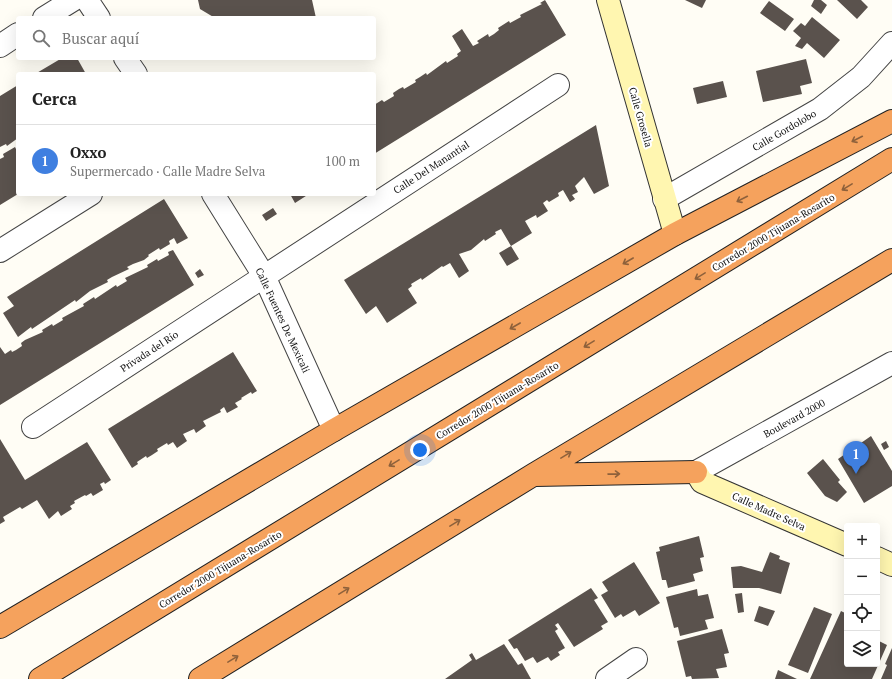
<!DOCTYPE html>
<html lang="es">
<head>
<meta charset="utf-8">
<style>
  :root { --surface:#fff; --page:#f2f2f2; --text:#222; --muted:#767676; --line:#e0e0e0; --accent:#0b8043 }
  body { margin:0; font-family:"PT Serif",serif; background:var(--page); color:var(--text) }
  .controls { position:absolute; right:12px; bottom:12px; display:grid; overflow:hidden; border-radius:4px; box-shadow:0 4px 16px #0002 }
  .controls button { width:36px; height:36px; display:grid; place-items:center; padding:0; border:0; border-bottom:1px solid var(--line); background:var(--surface); color:var(--text); font:20px sans-serif }
  .you { position:absolute; left:420px; top:450px; width:14px; height:14px; margin:-10px; border:3px solid #fff; border-radius:50%; background:#1a73e8; box-shadow:0 0 0 6px #1a73e833 }
  .badge { display:grid; place-items:center; width:26px; height:26px; border-radius:50%; background:var(--accent); color:#fff; font-size:13px; font-weight:700 }
  .pin { position:absolute; translate:-50% -33px; filter:drop-shadow(0 1px 2px #0008) }
  .pin::after { content:''; position:absolute; top:21px; width:14px; height:12px; background:inherit; clip-path:polygon(0 0,100% 0,50% 100%) }
  .list { margin:0; padding:0; list-style:none }
  h2 { display:flex; justify-content:space-between; align-items:center; height:52px; margin:0; padding:0 16px; font-size:17px }
  h2 small { font-size:13px; font-weight:400; color:var(--muted) }
  .list li { display:grid; grid-template-columns:26px 1fr auto; gap:12px; align-items:center; box-sizing:border-box; height:72px; padding:0 16px; border-top:1px solid var(--line) }
  .list b { display:block; font-size:15px; white-space:nowrap }
  .list p { margin:0; font-size:13px; white-space:nowrap; color:var(--muted) }
  .list em { font-size:13px; font-style:normal; color:var(--muted) }
  .icon { flex:none; width:22px; height:22px; fill:none; stroke:currentColor; stroke-width:2; stroke-linecap:round; stroke-linejoin:round }
  .map { position:relative; flex:none; width:892px; height:679px; overflow:hidden }
  .search { position:absolute; background:var(--surface); box-shadow:0 4px 16px #0002; left:16px; top:16px; width:360px; height:44px; display:flex; align-items:center; gap:10px; box-sizing:border-box; padding:0 14px; border-radius:4px; color:var(--muted); font-size:15px }
  .panel { position:absolute; background:var(--surface); box-shadow:0 4px 16px #0002; left:16px; top:72px; width:360px; height:124px; border-radius:4px }
  .map>svg:first-child { display:block }
  .building { fill:#5a524d }
  .lines { fill:none; stroke-linecap:round; stroke-linejoin:round }
  .street-casing { stroke:#444; stroke-width:24 }
  .secondary-casing { stroke:#333; stroke-width:24 }
  .highway-casing { stroke:#222; stroke-width:24 }
  .street { stroke:#fff; stroke-width:22 }
  .secondary { stroke:#fff6b0; stroke-width:22 }
  .highway { stroke:#f5a25d; stroke-width:22 }
  .oneway { stroke:#8e613b }
  .labels { text-anchor:middle; stroke-width:4; stroke-linejoin:round; paint-order:stroke }
  .street-label { font-size:10px; fill:#111; stroke:#fff }
</style>
</head>
<body>
<div class="map">
<svg width="892" height="679" viewBox="0 0 892 679">
  <rect width="100%" height="100%" fill="#fffdf5"/>
  <path class="building" d="M198,0h114l4,18h-101l-15,-9z
    M545,0l21,35 -192,119v-49l8,-5 2,2 10,-6 -1,-3 6,-4 4,-2 1,2 12,-7 -1,-2 5,-3 6,-4 1,2 19,-14 1,2 11,-7 -1,-2 4,-3 -9,-15 10,-7 11,17 6,-3 -2,-2 11,-7 1,3 5,-3 5,-4 -1,-2 11,-7 1,2 11,-6 -1,-2 22,-11 -2,-1z
    M685,0h21l-4,8z
    M814,0h7l6,5 -6,9 -10,-8z
    M837,0h24l7,7 -11,12z
    M769,1l25,18 -9,12 -25,-18z
    M812,17l28,23 -16,18 -17,-15 -5,6 -7,-3 6,-8 -8,-7 8,-8 4,3z
    M62,58h15l9,16h-51z
    M806,59l6,24 -12,3 2,8 -39,8 -7,-31z
    M723,81l4,16 -30,7 -4,-16z
    M18,85v53l-11,8 -1,-2 -6,3v-51z
    M596,125l13,61 -15,8 -10,-17 -9,9 3,6 -6,3 3,4 -5,3 -7,-12 -5,3 1,3 -10,6 -2,-2 -4,3 5,8 -11,7 -1,-3 -11,6 7,12 -21,13 -10,-17 -6,3 1,2 -11,7 -1,-2 -13,11 -12,4 10,17 -10,7 -9,-15 -7,4 -1,-1 -20,14 -1,-2 -10,6 1,2 -4,3 9,14 -30,20 -11,-17 -10,8 -22,-34z
    M15,147l1,2 2,-1v46l-18,11v-46l4,-2 -1,-3z
    M290,194h19l-14,9z
    M164,199l24,39 -11,6 -3,-6 -5,3 1,3 -10,6 -1,-2 -11,7 1,1 -5,4 -11,4 -6,3 2,2 -17,8 -5,3 1,2 -18,9 -14,11 -1,-2 -43,29 -1,-2 -13,10 -15,-24 11,-7 -7,-9z
    M273,208l4,6 -11,7 -4,-6z
    M511,246l8,13 -12,7 -8,-13z
    M173,250l21,35 -194,120v-58l5,7 6,-4 1,2 4,-2 6,-4 -1,-3 4,-3 18,-8 -1,-2 10,-6 1,2 10,-6 -1,-2 22,-12 -1,-2 11,-7 1,2 21,-14 1,2 10,-6 -2,-3 23,-11 -1,-2 10,-6 1,2 11,-6 -1,-3z
    M200,269l4,6 -6,3 -3,-5z
    M233,352l24,39 -5,3 -1,-2 -10,6 1,1 -7,4 3,4 -11,6 -3,-6 -4,3 1,2 -18,9 3,5 -10,7 -2,-4 -11,5 4,7 -10,7 -4,-6 -5,3 -1,-2 -10,6 1,2 -6,4 -5,3 -1,-2 -9,6 1,2 -6,4 -24,-39z
    M871,436l21,35v15l-28,17 -26,-44z
    M0,439l25,41 62,-38 24,38 -6,4 -1,-2 -4,2 3,6 -10,6 -2,-3 -5,3 -1,-1 -11,6 1,2 -5,3 2,3 -11,7 -3,-5 -9,8 -12,-19 -15,9 -2,-2 -17,10 2,4 -5,3z
    M886,441l3,6 -5,3 -3,-6z
    M823,459l17,21 -2,2 9,10 -10,10 -12,-6 -18,-23z
    M699,536l5,21 -4,1 3,13 -10,3 2,7 -27,7 -2,-8h-4l-6,-28 4,-1 -1,-4z
    M770,552l10,4 -1,3 11,4 -9,31 -22,-6h-26l-2,-21 10,-1 21,6z
    M634,562l26,41 -21,13 -4,-6 -12,7 -2,-3 -6,4 -14,-23 7,-4 -6,-9z
    M591,588l7,10 -4,2 14,22 -7,4 2,3 -29,18 -16,-24 -3,2 3,4 -3,2 10,17 -7,4 2,3 -9,6 -3,-4 -11,6 -4,-6 -8,4 -8,-13 -3,1 -6,-9z
    M697,589l1,7 10,-2 6,24 -9,2 3,9 -28,7 -2,-9 -4,1 -8,-31z
    M742,593l2,19 -6,1 -3,-19z
    M759,606l16,5 -7,15 -14,-5z
    M814,607l18,7 -24,59 -20,-8z
    M841,611l6,3v50h30v-24l10,5 -15,34h-62z
    M722,629l7,24 -5,1 3,13 -11,2 3,9 -27,1 -1,-3 -5,1 -9,-36z
    M504,644l14,21 4,-2 9,16h-86l27,-19 -3,-5 3,-2 4,7z
    M892,648v31h-11l6,-14 -2,-1z
    M778,670l19,9h-22z"/>
  <g class="lines">
    <g class="street-casing">
      <path id="street" d="M87,0l12,18
        M44,18l29,-18
        M0,46l18,-12
        M125,58l11,16
        M213,194l51,82 70,154
        M664,199l156,-90 41,-32 31,-34
        M0,251l91,-57
        M33,427l525,-342
        M696,472l196,-109
        M607,679l29,-20"/>
    </g>
    <g class="secondary-casing">
      <path id="secondary" d="M608,0l67,234
        M696,472l6,10 145,63
        M877,558l15,7"/>
    </g>
    <g class="highway-casing">
      <path id="highway" d="M535,475l161,-3
        M0,627l334,-197 341,-196 217,-113
        M40,679l852,-520
        M200,679l333,-204 359,-215"/>
    </g>
    <use href="#street" class="street"/>
    <use href="#secondary" class="secondary"/>
    <use href="#highway" class="highway"/>
  </g>
  <defs><path id="oneway-shaft" d="M-6 0H5M1.5-3L5.5 0L1.5 3" fill="none" stroke-width="1.6" stroke-linecap="round" stroke-linejoin="round"/></defs>
  <g class="oneway">
    <use href="#oneway-shaft" transform="translate(857 139) rotate(153)"/>
    <use href="#oneway-shaft" transform="translate(847 187) rotate(149)"/>
    <use href="#oneway-shaft" transform="translate(742 199) rotate(153)"/>
    <use href="#oneway-shaft" transform="translate(628 261) rotate(150)"/>
    <use href="#oneway-shaft" transform="translate(700 276) rotate(149)"/>
    <use href="#oneway-shaft" transform="translate(515 326) rotate(150)"/>
    <use href="#oneway-shaft" transform="translate(589 344) rotate(149)"/>
    <use href="#oneway-shaft" transform="translate(566 455) rotate(-31)"/>
    <use href="#oneway-shaft" transform="translate(394 463) rotate(149)"/>
    <use href="#oneway-shaft" transform="translate(614 474) rotate(-1)"/>
    <use href="#oneway-shaft" transform="translate(455 523) rotate(-31)"/>
    <use href="#oneway-shaft" transform="translate(344 591) rotate(-31)"/>
    <use href="#oneway-shaft" transform="translate(233 659) rotate(-31)"/>
  </g>
  <g class="labels">
    <g class="street-label">
      <text transform="translate(641 117) rotate(74)" y="4">Calle Grosella</text>
      <text transform="translate(784 130) rotate(-30)" y="4">Calle Gordolobo</text>
      <text transform="translate(431 167) rotate(-33)" y="4">Calle Del Manantial</text>
      <text transform="translate(773 232) rotate(-31)" y="4">Corredor 2000 Tijuana-Rosarito</text>
      <text transform="translate(283 320) rotate(65)" y="4">Calle Fuentes De Mexicali</text>
      <text transform="translate(149 351) rotate(-33)" y="4">Privada del Río</text>
      <text transform="translate(497 400) rotate(-31)" y="4">Corredor 2000 Tijuana-Rosarito</text>
      <text transform="translate(794 418) rotate(-29)" y="4">Boulevard 2000</text>
      <text transform="translate(769 511) rotate(24)" y="4">Calle Madre Selva</text>
      <text transform="translate(220 569) rotate(-31)" y="4">Corredor 2000 Tijuana-Rosarito</text>
    </g>
  </g>
</svg>
<div class="controls">
<button>+</button>
<button>−</button>
<button><svg class="icon" aria-label="locate" viewBox="0 0 24 24"><circle cx="12" cy="12" r="6"/><path d="M12 2v4M12 18v4M2 12h4M18 12h4"/></svg></button>
<button><svg class="icon" aria-label="layers" viewBox="0 0 24 24"><path d="M12 4l9 5-9 5-9-5zM3 14l9 5 9-5"/></svg></button>
</div>
<div class="you"></div>
<div class="pin badge" style="left:856px;top:474px;background:#3f7fe0">1</div>
<div class="search"><svg class="icon" aria-label="search" viewBox="0 0 24 24"><circle cx="10" cy="10" r="6"/><path d="M15 15l6 6"/></svg>Buscar aquí</div>
<section class="panel">
<h2>Cerca<small></small></h2>
<ul class="list">
<li><span class="badge" style="background:#3f7fe0">1</span><div><b>Oxxo</b><p>Supermercado · Calle Madre Selva</p></div><em>100 m</em></li>
</ul>
</section>
</div>
</body>
</html>
